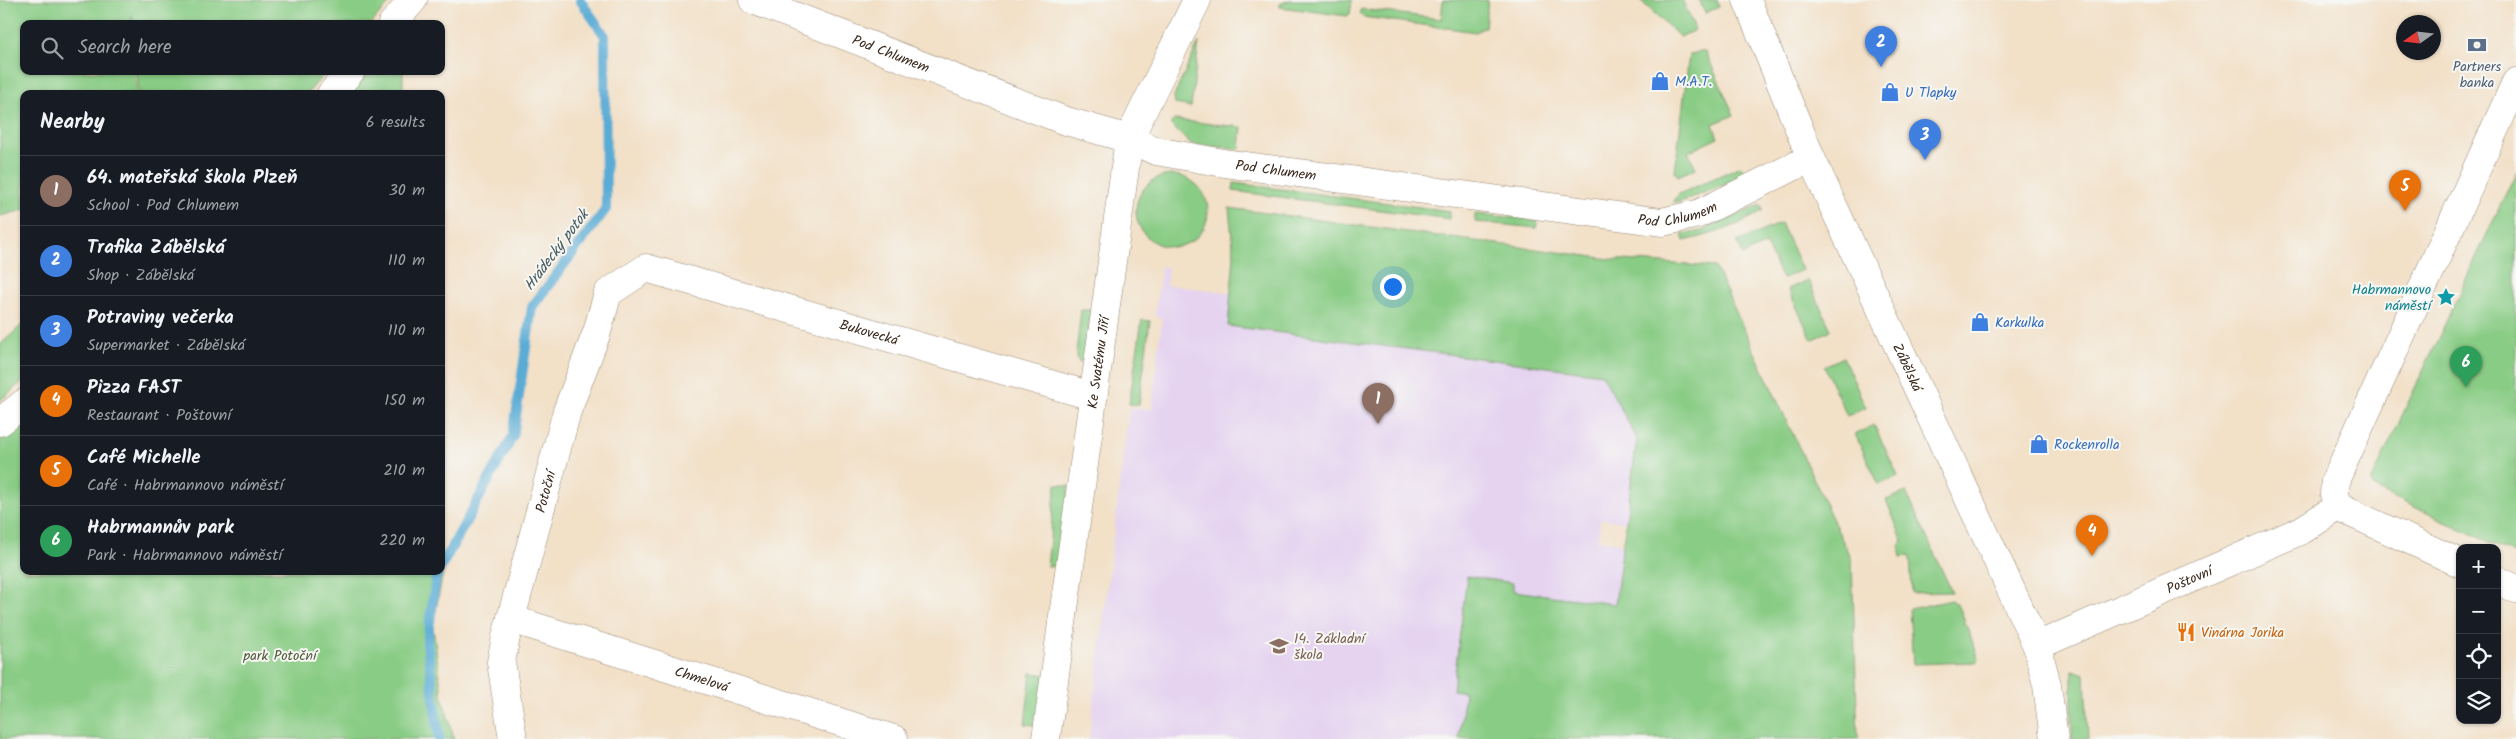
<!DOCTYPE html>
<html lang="en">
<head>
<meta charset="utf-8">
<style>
  :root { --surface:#171b24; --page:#242831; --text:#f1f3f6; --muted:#9ea1a6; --line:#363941; --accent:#d1495b }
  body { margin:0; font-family:Kalam,sans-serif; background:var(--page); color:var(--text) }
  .controls { position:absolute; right:15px; bottom:15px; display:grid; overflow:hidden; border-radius:10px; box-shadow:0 1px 4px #0004 }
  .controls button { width:45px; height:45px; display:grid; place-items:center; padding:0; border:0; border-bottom:1px solid var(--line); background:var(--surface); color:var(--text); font:25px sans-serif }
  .compass { position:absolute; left:2396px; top:15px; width:45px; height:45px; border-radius:50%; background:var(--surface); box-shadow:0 1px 4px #0004; rotate:256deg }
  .you { position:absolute; left:1392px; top:286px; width:18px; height:18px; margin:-12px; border:4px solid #fff; border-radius:50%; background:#1a73e8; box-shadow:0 0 0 8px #1a73e833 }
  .badge { display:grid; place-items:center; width:32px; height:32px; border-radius:50%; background:var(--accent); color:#fff; font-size:16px; font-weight:700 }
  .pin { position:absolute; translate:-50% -41px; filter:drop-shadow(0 1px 2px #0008) }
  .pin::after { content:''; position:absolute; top:26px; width:18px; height:15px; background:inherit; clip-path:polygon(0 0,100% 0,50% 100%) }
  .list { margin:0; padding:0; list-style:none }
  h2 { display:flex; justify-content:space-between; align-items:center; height:65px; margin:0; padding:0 20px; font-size:21px }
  h2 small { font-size:16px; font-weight:400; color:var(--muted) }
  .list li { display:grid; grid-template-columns:32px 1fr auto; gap:15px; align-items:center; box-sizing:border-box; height:70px; padding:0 20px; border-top:1px solid var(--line) }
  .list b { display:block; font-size:19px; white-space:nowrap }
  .list p { margin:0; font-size:16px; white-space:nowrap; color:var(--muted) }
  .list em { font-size:16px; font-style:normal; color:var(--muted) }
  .icon { flex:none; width:28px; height:28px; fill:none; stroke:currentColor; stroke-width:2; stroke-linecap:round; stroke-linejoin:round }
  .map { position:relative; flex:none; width:2516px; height:739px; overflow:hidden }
  .search { position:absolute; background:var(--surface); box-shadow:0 1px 4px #0004; left:20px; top:20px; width:425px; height:55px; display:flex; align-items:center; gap:12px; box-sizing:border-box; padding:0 18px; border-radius:10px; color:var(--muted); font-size:19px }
  .panel { position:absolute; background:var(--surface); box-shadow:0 1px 4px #0004; left:20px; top:90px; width:425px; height:485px; border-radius:10px }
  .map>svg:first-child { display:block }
  .built { fill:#e5d3f0 }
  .green { fill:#89cc85; stroke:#627b52 }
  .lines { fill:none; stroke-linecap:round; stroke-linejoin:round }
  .stream { stroke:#5aacd5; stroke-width:10 }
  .minor-casing { stroke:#968572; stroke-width:29 }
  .minor { stroke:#fff; stroke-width:28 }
  .labels { text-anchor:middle; stroke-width:4; stroke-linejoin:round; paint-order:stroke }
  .street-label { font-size:14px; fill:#3b2a1e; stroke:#f6f6f2 }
  .service-label { font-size:14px; fill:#4e5e75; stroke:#f6f6f2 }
  .shop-label { font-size:14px; fill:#366cbe; stroke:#f6f6f2; text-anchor:start }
  .culture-label { font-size:14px; fill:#0d838f; stroke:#f6f6f2; text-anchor:end }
  .food-label { font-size:14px; fill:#c56008; stroke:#f6f6f2; text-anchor:start }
  .education-label { font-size:14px; fill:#785e54; stroke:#f6f6f2; text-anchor:start }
  .park-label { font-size:14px; fill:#525b3d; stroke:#f6f6f2 }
  .water-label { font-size:15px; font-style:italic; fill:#46585e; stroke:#f6f6f2 }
</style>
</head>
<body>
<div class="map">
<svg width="2516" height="739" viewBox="0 0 2516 739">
  <rect width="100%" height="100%" fill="#f6f6f2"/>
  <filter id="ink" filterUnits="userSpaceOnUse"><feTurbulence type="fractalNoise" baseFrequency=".02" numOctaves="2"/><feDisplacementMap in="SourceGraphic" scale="10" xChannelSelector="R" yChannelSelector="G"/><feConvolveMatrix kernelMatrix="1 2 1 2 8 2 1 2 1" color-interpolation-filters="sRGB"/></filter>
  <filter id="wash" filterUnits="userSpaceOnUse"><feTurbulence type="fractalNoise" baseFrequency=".0096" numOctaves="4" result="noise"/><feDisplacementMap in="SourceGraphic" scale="20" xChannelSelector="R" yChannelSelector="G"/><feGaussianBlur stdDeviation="1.12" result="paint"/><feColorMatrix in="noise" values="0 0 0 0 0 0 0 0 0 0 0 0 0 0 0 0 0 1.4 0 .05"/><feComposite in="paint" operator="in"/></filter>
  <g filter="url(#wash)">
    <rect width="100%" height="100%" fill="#f2e0c7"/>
    <path class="built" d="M1161,267h7l-2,18 66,8 -4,33 375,48 34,65 -12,83 -24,-3 -4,21 26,4 -8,60 -103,-13 1,-8 -46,-7 -14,113 12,2 -6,48h-370l40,-331 23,1 10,-91 -7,-2z"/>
    <path class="green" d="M0,0h392l-21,24h-238l-1,-8 -1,8h-107v47h111l2,23h-113v116l-24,6z
      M1290,0h62l-2,14 -3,2 -67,-9v-3z
      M1443,0h45l-3,27 -9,5 -113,-15 -3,-3 1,-5 80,10z
      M1640,0h42l12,26 -1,5 -13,6z
      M1699,0h18l2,7 -14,6z
      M1199,42l-8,65 -16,-3 -1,-8z
      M1701,51l5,2 28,62 -21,9 5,14 -30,14 8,16 -18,8 -3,-4 14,-117z
      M137,71h190l-20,23h-168z
      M364,71h39v23h-61z
      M1174,120l68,7 -2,22 -50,-5 -20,-20z
      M1741,166l5,6 -21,13 -48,18 -4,-2 6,-7z
      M2516,172v383l-142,-67 -3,-6z
      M1136 211a36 36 0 1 1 72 0a36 36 0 1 1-72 0Z
      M1234,183l216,28 -1,8 -216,-28z
      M1760,205l3,5c-22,16 -53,25 -79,31l-2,-7 19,-3z
      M1229,208l381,51 105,8 137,294 6,178h-399l6,-47 -12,-2 14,-114 46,7v8l102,13 22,-165 -35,-65 -374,-48 6,-70z
      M1475,214l63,6 -2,8 -61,-6z
      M1781,223l21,47 -20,9 -16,-35 -23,11 -6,-13z
      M1808,280l23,50 -19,10 -24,-51z
      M1081,310h10l-6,48 -6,5 -3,-10z
      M1142,320l8,1 -11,84 -10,-1z
      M24,323v57l-24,21v-56z
      M1843,357l23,51 -19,8 -23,-50z
      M24,420v151h417v-22l3,18 -11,60 9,69 12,43h-454v-302z
      M1874,425l24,51 -19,9 -24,-51z
      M1056,484l13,2 -8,81 -14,-1z
      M1906,492l46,100 -40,1 -2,-37 -9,1 -2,-12 4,-4 -17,-41z
      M1952,600l7,6 20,53 -3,3 -63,2 -4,-55z
      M2072,670l13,4 3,65h-16z
      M1031,673l16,2 -5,51 -17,-2z"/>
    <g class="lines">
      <path class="stream" d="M441,567l72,-131 19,-129 74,-98 -1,-173 -25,-36
        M439,571l-3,6 -9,66 12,96"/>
    </g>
  </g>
  <g filter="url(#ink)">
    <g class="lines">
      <g class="minor-casing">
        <g id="minor">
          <path id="s1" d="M753,0l310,120 66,19 27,12 68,12 438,59 36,-8 113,-56"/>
          <path id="s2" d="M1747,0l64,158 226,488 10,39 7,54"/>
          <path d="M392,24l21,-24"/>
          <path d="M331,94l20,-23"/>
          <path d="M0,422l24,-19"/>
          <path d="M2460,563l-122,-56 -4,-13 1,-13 181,-399"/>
          <path d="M2497,580l19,9"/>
          <path id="s3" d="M511,619l383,120"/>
          <path id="s4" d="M2037,646l265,-116 36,-23"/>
          <path id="s5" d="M513,739l-12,-77 5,-25 61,-226 30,-79 11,-39 38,-25 446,128"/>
          <path id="s6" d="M1046,739l83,-600 68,-139"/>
        </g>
      </g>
      <use href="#minor" class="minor"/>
    </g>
  </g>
  <defs>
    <g id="bank-bare" transform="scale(1.5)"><path d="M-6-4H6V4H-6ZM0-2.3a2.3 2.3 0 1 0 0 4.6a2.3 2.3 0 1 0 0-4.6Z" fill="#5c6f8a" stroke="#f6f6f2" stroke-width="2.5" paint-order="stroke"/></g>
    <g id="shop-bare" transform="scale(1.5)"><path d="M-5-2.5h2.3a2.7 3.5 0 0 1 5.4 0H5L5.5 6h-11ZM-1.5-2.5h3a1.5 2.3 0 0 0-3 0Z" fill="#3f7fe0" stroke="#f6f6f2" stroke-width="2.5" paint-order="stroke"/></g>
    <g id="sight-bare" transform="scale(1.5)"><path d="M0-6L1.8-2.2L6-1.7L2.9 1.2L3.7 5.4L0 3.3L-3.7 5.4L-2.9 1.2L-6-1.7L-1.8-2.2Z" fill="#0f9aa8" stroke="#f6f6f2" stroke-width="2.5" paint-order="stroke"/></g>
    <g id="restaurant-bare" transform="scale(1.5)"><path d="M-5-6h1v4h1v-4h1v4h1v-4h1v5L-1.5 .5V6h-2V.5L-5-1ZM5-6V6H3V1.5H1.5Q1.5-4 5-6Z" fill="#e8710a" stroke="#f6f6f2" stroke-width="2.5" paint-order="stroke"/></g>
    <g id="school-bare" transform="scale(1.5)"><path d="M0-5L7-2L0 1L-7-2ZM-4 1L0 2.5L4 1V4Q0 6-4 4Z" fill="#8d6e63" stroke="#f6f6f2" stroke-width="2.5" paint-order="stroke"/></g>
  </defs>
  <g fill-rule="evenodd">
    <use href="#bank-bare" x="2477" y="45"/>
    <use href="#shop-bare" x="1660" y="81"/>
    <use href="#shop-bare" x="1890" y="92"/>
    <use href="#sight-bare" x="2446" y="297"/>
    <use href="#shop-bare" x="1980" y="322"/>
    <use href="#shop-bare" x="2039" y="444"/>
    <use href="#restaurant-bare" x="2186" y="632"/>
    <use href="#school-bare" x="1279" y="646"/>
  </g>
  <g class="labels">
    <g class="street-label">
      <text dy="5" stroke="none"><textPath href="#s1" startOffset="148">Pod Chlumem</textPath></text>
      <text dy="5" stroke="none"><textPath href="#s1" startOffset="552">Pod Chlumem</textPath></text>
      <text dy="5" stroke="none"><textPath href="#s1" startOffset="958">Pod Chlumem</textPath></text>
      <text dy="5" stroke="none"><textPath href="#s5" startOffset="740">Bukovecká</textPath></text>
      <text dy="5" stroke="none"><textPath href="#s6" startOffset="380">Ke Svatému Jiří</textPath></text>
      <text dy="5" stroke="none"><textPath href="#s2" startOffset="401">Zábělská</textPath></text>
      <text dy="5" stroke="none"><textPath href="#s5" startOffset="254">Potoční</textPath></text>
      <text dy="5" stroke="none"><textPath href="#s4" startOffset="166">Poštovní</textPath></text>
      <text dy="5" stroke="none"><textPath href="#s3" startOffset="200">Chmelová</textPath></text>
    </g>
    <g class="service-label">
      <text x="2477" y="71">Partners<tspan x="2477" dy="16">banka</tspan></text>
    </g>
    <g class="shop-label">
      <text x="1675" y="86">M.A.T.</text>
      <text x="1905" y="97">U Tlapky</text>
      <text x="1995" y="327">Karkulka</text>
      <text x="2054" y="449">Rockenrolla</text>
    </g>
    <g class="culture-label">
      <text x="2431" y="294">Habrmannovo<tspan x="2431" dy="16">náměstí</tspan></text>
    </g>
    <g class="food-label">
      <text x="2201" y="637">Vinárna Jorika</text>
    </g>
    <g class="education-label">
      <text x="1294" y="643">14. Základní<tspan x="1294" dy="16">škola</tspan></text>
    </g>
    <g class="park-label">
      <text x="280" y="660">park Potoční</text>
    </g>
    <g class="water-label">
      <text transform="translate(556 250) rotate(-53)" y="5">Hrádecký potok</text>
    </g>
  </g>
</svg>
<div class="controls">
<button>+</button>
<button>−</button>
<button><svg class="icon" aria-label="locate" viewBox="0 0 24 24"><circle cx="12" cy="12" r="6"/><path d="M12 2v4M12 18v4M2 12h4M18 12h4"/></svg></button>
<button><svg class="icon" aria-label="layers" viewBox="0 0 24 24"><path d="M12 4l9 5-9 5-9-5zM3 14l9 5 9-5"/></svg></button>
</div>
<svg class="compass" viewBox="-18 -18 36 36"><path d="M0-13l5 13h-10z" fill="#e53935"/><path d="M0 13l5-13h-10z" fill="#9ea1a6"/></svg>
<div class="you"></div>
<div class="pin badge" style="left:1378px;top:424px;background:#8d6e63">1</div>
<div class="pin badge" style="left:1881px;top:67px;background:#3f7fe0">2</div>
<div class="pin badge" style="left:1925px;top:160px;background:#3f7fe0">3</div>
<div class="pin badge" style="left:2092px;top:556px;background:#e8710a">4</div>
<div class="pin badge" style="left:2405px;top:211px;background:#e8710a">5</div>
<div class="pin badge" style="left:2466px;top:387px;background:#2e9e5b">6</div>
<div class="search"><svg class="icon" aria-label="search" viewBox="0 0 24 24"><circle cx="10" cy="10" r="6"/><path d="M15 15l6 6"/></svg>Search here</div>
<section class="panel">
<h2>Nearby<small>6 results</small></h2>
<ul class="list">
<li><span class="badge" style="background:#8d6e63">1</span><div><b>64. mateřská škola Plzeň</b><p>School · Pod Chlumem</p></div><em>30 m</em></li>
<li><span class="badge" style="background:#3f7fe0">2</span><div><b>Trafika Zábělská</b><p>Shop · Zábělská</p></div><em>110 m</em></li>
<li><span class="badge" style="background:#3f7fe0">3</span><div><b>Potraviny večerka</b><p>Supermarket · Zábělská</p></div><em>110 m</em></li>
<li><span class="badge" style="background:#e8710a">4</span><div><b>Pizza FAST</b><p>Restaurant · Poštovní</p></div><em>150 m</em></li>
<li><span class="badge" style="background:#e8710a">5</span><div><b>Café Michelle</b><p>Café · Habrmannovo náměstí</p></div><em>210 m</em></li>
<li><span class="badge" style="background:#2e9e5b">6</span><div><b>Habrmannův park</b><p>Park · Habrmannovo náměstí</p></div><em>220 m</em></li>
</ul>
</section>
</div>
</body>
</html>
